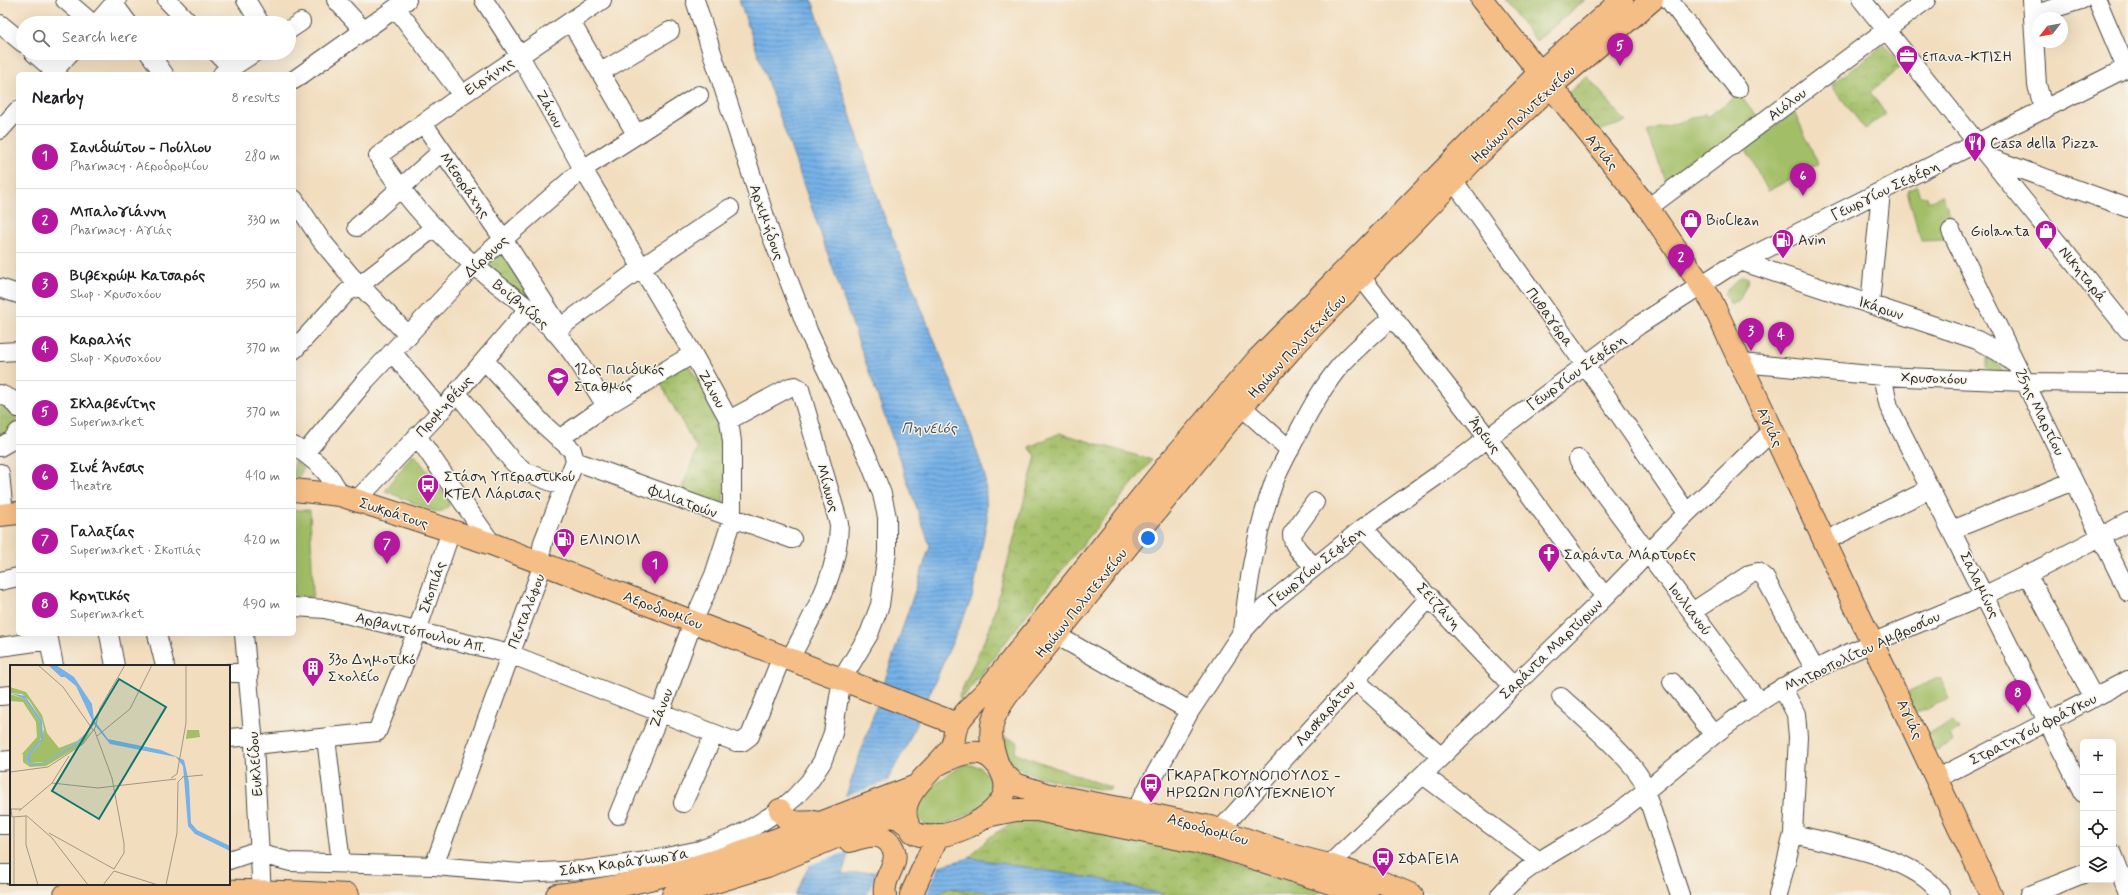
<!DOCTYPE html>
<html lang="en">
<head>
<meta charset="utf-8">
<style>
  :root { --surface:#fff; --page:#f2f2f2; --text:#202124; --muted:#757577; --line:#e0e0e0; --accent:#b5179e }
  body { margin:0; font-family:Mynerve,sans-serif; background:var(--page); color:var(--text) }
  .controls { position:absolute; right:12px; bottom:12px; display:grid; overflow:hidden; border-radius:6px; box-shadow:0 4px 16px #0002 }
  .controls button { width:36px; height:36px; display:grid; place-items:center; padding:0; border:0; border-bottom:1px solid var(--line); background:var(--surface); color:var(--text); font:20px sans-serif }
  .compass { position:absolute; left:2032px; top:12px; width:36px; height:36px; border-radius:50%; background:var(--surface); box-shadow:0 4px 16px #0002; rotate:239deg }
  .you { position:absolute; left:1148px; top:538px; width:14px; height:14px; margin:-10px; border:3px solid #fff; border-radius:50%; background:#1a73e8; box-shadow:0 0 0 6px #1a73e833 }
  .badge { display:grid; place-items:center; width:26px; height:26px; border-radius:50%; background:var(--accent); color:#fff; font-size:13px; font-weight:700 }
  .pin { position:absolute; translate:-50% -33px; filter:drop-shadow(0 1px 2px #0008) }
  .pin::after { content:''; position:absolute; top:21px; width:14px; height:12px; background:inherit; clip-path:polygon(0 0,100% 0,50% 100%) }
  .list { margin:0; padding:0; list-style:none }
  h2 { display:flex; justify-content:space-between; align-items:center; height:52px; margin:0; padding:0 16px; font-size:17px }
  h2 small { font-size:13px; font-weight:400; color:var(--muted) }
  .list li { display:grid; grid-template-columns:26px 1fr auto; gap:12px; align-items:center; box-sizing:border-box; height:64px; padding:0 16px; border-top:1px solid var(--line) }
  .list b { display:block; font-size:15px; white-space:nowrap }
  .list p { margin:0; font-size:13px; white-space:nowrap; color:var(--muted) }
  .list em { font-size:13px; font-style:normal; color:var(--muted) }
  .icon { flex:none; width:22px; height:22px; fill:none; stroke:currentColor; stroke-width:2; stroke-linecap:round; stroke-linejoin:round }
  .map { position:relative; flex:none; width:2128px; height:895px; overflow:hidden }
  .search { position:absolute; background:var(--surface); box-shadow:0 4px 16px #0002; left:16px; top:16px; width:280px; height:44px; display:flex; align-items:center; gap:10px; box-sizing:border-box; padding:0 14px; border-radius:22px; color:var(--muted); font-size:15px }
  .panel { position:absolute; background:var(--surface); box-shadow:0 4px 16px #0002; left:16px; top:72px; width:280px; height:564px; border-radius:6px }
  .map>svg:first-child { display:block }
  .green { fill:#a2be66; stroke:#667448 }
  .park { fill:url(#park-crowns); stroke:#667448 }
  .water { fill:url(#water-rules); stroke:#506e89 }
  .pier { fill:#f2debf }
  .lines { fill:none; stroke-linecap:round; stroke-linejoin:round }
  .minor-casing { stroke:#494641; stroke-width:20 }
  .major-casing { stroke:#494641; stroke-width:24 }
  .minor { stroke:#fff; stroke-width:18 }
  .major { stroke:#f6be87; stroke-width:22 }
  .labels { text-anchor:middle; stroke-width:3; stroke-linejoin:round; paint-order:stroke }
  .poi-label { font-size:15px; fill:#2b2b2b; stroke:#f7f3e8; text-anchor:start }
  .street-label { font-size:15px; fill:#2b2b2b; stroke:#f7f3e8 }
  .water-label { font-size:16px; font-style:italic; fill:#425363; stroke:#f7f3e8 }
  .inset-road { fill:none; stroke:#a29684; stroke-width:1 }
  .view { fill:#0f766e; fill-opacity:0.15; stroke:#0f766e; stroke-width:2 }
  .inset-edge { fill:none; stroke:#2b2b2b; stroke-width:2 }
</style>
</head>
<body>
<div class="map">
<svg width="2128" height="895" viewBox="0 0 2128 895">
  <defs>
    <pattern id="park-crowns" width="20" height="18" patternUnits="userSpaceOnUse"><rect width="20" height="18" fill="#a2be66"/><path d="M2 6a3 3 0 1 1 6 0M12 15a3 3 0 1 1 6 0" fill="none" stroke="#849b54"/></pattern>
    <pattern id="water-rules" width="6" height="5" patternUnits="userSpaceOnUse"><rect width="6" height="5" fill="#76b1e7"/><path d="M0 2.5h6" fill="none" stroke="#6190bb"/></pattern>
  </defs>
  <rect width="100%" height="100%" fill="#f7f3e8"/>
  <filter id="ink" filterUnits="userSpaceOnUse"><feTurbulence type="fractalNoise" baseFrequency=".025" numOctaves="2"/><feDisplacementMap in="SourceGraphic" scale="8" xChannelSelector="R" yChannelSelector="G"/><feConvolveMatrix kernelMatrix="1 2 1 2 8 2 1 2 1" color-interpolation-filters="sRGB"/></filter>
  <filter id="wash" filterUnits="userSpaceOnUse"><feTurbulence type="fractalNoise" baseFrequency=".012" numOctaves="4" result="noise"/><feDisplacementMap in="SourceGraphic" scale="16" xChannelSelector="R" yChannelSelector="G"/><feGaussianBlur stdDeviation="0.9" result="paint"/><feColorMatrix in="noise" values="0 0 0 0 0 0 0 0 0 0 0 0 0 0 0 0 0 1.4 0 .05"/><feComposite in="paint" operator="in"/></filter>
  <g filter="url(#wash)">
    <rect width="100%" height="100%" fill="#f2debf"/>
    <path class="green" d="M1739,94l19,23 -91,66 -20,-51 58,-18 2,3z
      M1794,111l24,53 -50,27 -22,-42z
      M1917,186l2,8 8,3 2,5 13,-7 10,24 -6,21 -25,1 -14,-50z
      M1742,276l7,2 -10,23 -8,4 -7,-12z
      M1987,357l13,10 3,7 -9,-1 -7,-5z
      M412,455h3l34,45v5c-3,5 -9,8 -15,6l-49,-20z
      M294,461l10,7 -7,11 -3,-1z
      M294,510h16l3,86 -19,4z
      M1940,677l9,22 -34,14 -10,-20z
      M1951,722l8,7 -9,7 3,6 -19,9 -8,-16z
      M999,735l19,7 -4,11 96,34 1,2c-11,3 -85,-13 -95,-22 -10,-8 -13,-20 -17,-32z
      M967,764l13,3c11,11 15,22 9,37l-48,23 -16,-2 -8,-10c-1,-20 34,-45 50,-51z
      M950,888l21,7h-36z"/>
    <path class="park" d="M1504,0h81l-49,41z
      M1885,44l17,22 -32,26 16,22 -21,15 -34,-44z
      M1587,76l39,46 -28,9 -31,-37z
      M503,247l42,68 -62,-50z
      M687,362l28,48 10,31 -2,69 -44,-14 18,-47 -39,-70z
      M0,398c21,22 23,22 0,44z
      M1060,433l92,27 -104,127 -83,108 -5,5 -1,-4 31,-68 46,-172 -7,-9z
      M1031,819l182,35 108,37 -3,4h-152l-62,-15 -134,-22c13,-19 37,-36 61,-39z
      M950,888l66,7h-45z"/>
    <path class="water" d="M739,0h73l72,216 79,195 22,65 2,43 -15,79 -66,149 -54,96 -10,31 97,-8 31,-8 134,22 62,15h-150l-66,-7 -15,7h-141l52,-99 84,-250z"/>
    <path class="pier" d="M889,781l-37,69 -45,16 36,-69z
      M940,864l-14,31h-59l11,-25z"/>
  </g>
  <g filter="url(#ink)">
    <g class="lines">
      <g class="minor-casing">
        <path id="minor" d="M65,0l27,23
          M167,0l22,23
          M246,0l14,23
          M336,0l28,31
          M484,0l36,56 63,113 110,185 36,66 3,22v77l-18,56 -21,47 -33,91 -42,102
          M602,0l-140,95 -84,61c26,40 60,78 96,109 26,23 56,42 80,66 21,22 36,50 52,75
          M1669,0l69,89
          M1862,0l266,330
          M2032,0l5,85 7,25
          M2097,0l29,68
          M114,4l14,19
          M396,8l66,87
          M2033,15l48,-15
          M571,22l65,112
          M97,23l20,-23
          M0,24l23,19
          M289,30l12,-8
          M34,53l24,21
          M149,53l15,21
          M217,53l14,14
          M601,72l69,-41
          M51,74l19,-21
          M222,74l32,-21
          M294,80l113,-80
          M423,123l81,117 56,87
          M0,130l18,-20
          M1990,158l138,50
          M1453,180l132,185 102,148
          M294,199l27,41 29,35 59,61
          M1648,208l278,-208
          M357,227l85,-76
          M1951,231l177,361
          M1740,261l237,79 20,11 18,13
          M1361,277l126,160 118,160
          M0,288l18,6
          M1870,304l11,-112
          M554,332l87,-64 89,-60
          M294,350l53,-58 13,-7 75,-58
          M0,352l18,-1
          M392,352l49,59
          M1741,363l141,13 143,6 103,1
          M1882,376l7,31 194,386
          M457,393l56,69 13,10 39,15
          M0,394l11,5 7,9
          M1241,406l49,44
          M729,420l61,-33 5,-1 5,3 39,135c0,50 -27,92 -49,135
          M417,436l75,108
          M559,439l47,-33 87,-52
          M294,446c21,14 36,26 46,49
          M0,447l12,-7 6,-8
          M305,453l61,-73 108,-115 109,-96 116,-74
          M1578,459l181,243
          M575,461l217,78
          M0,473l4,41
          M357,500l84,-89 87,-102
          M1363,528l150,158
          M1952,530l121,-49
          M1825,541l105,-52
          M1314,566c-9,-9 -22,-19 -22,-32l23,-32
          M2027,574l67,124
          M0,581l18,-4
          M294,607l31,2 185,45 226,88h6l8,-6 32,-80
          M1692,612l58,-38 8,-2 7,6 50,92
          M1243,631c5,-51 13,-100 31,-149 7,-17 17,-34 25,-51 12,-23 24,-45 41,-65 16,-18 34,-33 53,-49
          M48,634l6,32
          M109,634l6,32
          M157,634l8,32
          M244,634l10,111 8,150
          M1056,635l134,76
          M0,647l49,-7
          M229,673h20
          M1354,679l87,78
          M1672,682l42,53
          M0,696l11,-1
          M1561,697c17,16 85,73 84,93l35,105
          M229,738l24,-2
          M326,738l15,125
          M254,745l123,-13 40,-101 34,-100
          M0,761l11,-1
          M1423,775l116,86
          M1938,778l190,-98
          M683,803l31,-69
          M1135,811l55,-100 53,-80 21,-23 99,-80 78,-55 198,-148 87,-56 402,-202
          M0,825h11
          M1220,830l210,-233
          M1793,834c42,10 124,23 148,61
          M2113,854l15,39
          M229,860l24,-8 38,10 143,4 86,7 64,-3 63,-9 53,-11 32,-12 18,-9 30,-19 14,-12 15,-16 13,-20 11,-29 9,-54 27,-45 11,-29 7,-53v-35l-5,-23 -14,-36 -59,-125 -39,-101 -75,-232
          M1329,865l112,-108 164,-160 82,-84 85,-82
          M434,866l109,-302 -2,-11 2,-11 32,-81 -3,-11 -28,-25 -59,-64
          M0,874h11
          M1500,895c33,-39 81,-54 120,-84 54,-41 103,-89 162,-123 63,-38 134,-62 201,-92 49,-23 97,-48 145,-74
          M1778,895l15,-61 5,-97 -2,-23 -14,-27
          M2030,895l53,-21"/>
      </g>
      <g class="major-casing">
        <path id="major" d="M1482,0l166,208 62,90 281,597
          M1622,0l-83,73 -282,287 -88,103 -181,226c-10,11 -22,21 -30,34 -5,8 -2,18 -8,26 -16,23 -63,51 -37,83 24,15 87,-13 92,-41 2,-12 -4,-19 -8,-29 -12,-33 -5,-47 15,-73l216,-267 67,-77 185,-192 70,-66 102,-87
          M294,490l46,5 152,49 465,180
          M0,515l18,-2
          M937,765c13,-7 35,-17 49,-10 5,2 10,8 14,13
          M1003,773l12,11 30,10 90,17 75,16 88,30 31,8 52,17 31,13
          M780,810c8,15 19,13 34,12
          M986,816l30,-6h21l183,37 147,48
          M850,841c14,-5 34,-11 42,6 3,4 3,10 2,15 -4,12 -11,20 -9,33
          M65,895c94,-6 189,-6 283,0
          M557,895c126,-12 242,-65 359,-109
          M673,895l94,-29 83,-35 40,-15 9,2 9,7
          M911,895l27,-60"/>
      </g>
      <use href="#minor" class="minor"/>
      <use href="#major" class="major"/>
    </g>
  </g>
  <defs>
    <g id="office-pin" transform="scale(1.15)"><path d="M0 17L-7.5 6A9.5 9.5 0 1 1 7.5 6Z" fill="#b5179e" stroke="#f7f3e8"/><path d="M-6-3h4V-5.5h4V-3h4V5H-6ZM-1-4.5V-3h2v-1.5ZM-6 0V1H6V0Z" fill="#fff"/></g>
    <g id="restaurant-pin" transform="scale(1.15)"><path d="M0 17L-7.5 6A9.5 9.5 0 1 1 7.5 6Z" fill="#b5179e" stroke="#f7f3e8"/><path d="M-5-6h1v4h1v-4h1v4h1v-4h1v5L-1.5 .5V6h-2V.5L-5-1ZM5-6V6H3V1.5H1.5Q1.5-4 5-6Z" fill="#fff"/></g>
    <g id="shop-pin" transform="scale(1.15)"><path d="M0 17L-7.5 6A9.5 9.5 0 1 1 7.5 6Z" fill="#b5179e" stroke="#f7f3e8"/><path d="M-5-2.5h2.3a2.7 3.5 0 0 1 5.4 0H5L5.5 6h-11ZM-1.5-2.5h3a1.5 2.3 0 0 0-3 0Z" fill="#fff"/></g>
    <g id="fuel-pin" transform="scale(1.15)"><path d="M0 17L-7.5 6A9.5 9.5 0 1 1 7.5 6Z" fill="#b5179e" stroke="#f7f3e8"/><path d="M-5.5-6h7V0h2V4h1.3V-2.5L3-4.5l.8-.8L6-3V5H2.5V1h-1V6h-7ZM-4.2-4.7v3.2H.2V-4.7Z" fill="#fff"/></g>
    <g id="school-pin" transform="scale(1.15)"><path d="M0 17L-7.5 6A9.5 9.5 0 1 1 7.5 6Z" fill="#b5179e" stroke="#f7f3e8"/><path d="M0-5L7-2L0 1L-7-2ZM-4 1L0 2.5L4 1V4Q0 6-4 4Z" fill="#fff"/></g>
    <g id="bus-pin" transform="scale(1.15)"><path d="M0 17L-7.5 6A9.5 9.5 0 1 1 7.5 6Z" fill="#b5179e" stroke="#f7f3e8"/><path d="M-5-6H5V4H4V6H2V4H-2V6H-4V4H-5ZM-3.5-4V0h7V-4ZM-3.5 1.2v1.5H-2V1.2ZM2 1.2v1.5H3.5V1.2Z" fill="#fff"/></g>
    <g id="church-pin" transform="scale(1.15)"><path d="M0 17L-7.5 6A9.5 9.5 0 1 1 7.5 6Z" fill="#b5179e" stroke="#f7f3e8"/><path d="M-1.2-6h2.4v3.5h3.3v2.4h-3.3V6h-2.4V-.1h-3.3v-2.4h3.3Z" fill="#fff"/></g>
    <g id="building-pin" transform="scale(1.15)"><path d="M0 17L-7.5 6A9.5 9.5 0 1 1 7.5 6Z" fill="#b5179e" stroke="#f7f3e8"/><path d="M-4-6H4V6H1V3H-1V6H-4ZM-2.5-4.3h1.7v1.8h-1.7ZM.8-4.3h1.7v1.8H.8ZM-2.5-1h1.7V.8h-1.7ZM.8-1h1.7V.8H.8Z" fill="#fff"/></g>
  </defs>
  <g fill-rule="evenodd">
    <use href="#office-pin" x="1907" y="56"/>
    <use href="#restaurant-pin" x="1975" y="143"/>
    <use href="#shop-pin" x="1691" y="220"/>
    <use href="#shop-pin" x="2046" y="231"/>
    <use href="#fuel-pin" x="1783" y="240"/>
    <use href="#school-pin" x="558" y="378"/>
    <use href="#bus-pin" x="428" y="485"/>
    <use href="#fuel-pin" x="564" y="539"/>
    <use href="#church-pin" x="1549" y="554"/>
    <use href="#building-pin" x="313" y="668"/>
    <use href="#bus-pin" x="1151" y="784"/>
    <use href="#bus-pin" x="1383" y="858"/>
  </g>
  <g class="labels">
    <g class="poi-label">
      <text x="1922" y="61">επανα-ΚΤΙΣΗ</text>
      <text x="1990" y="148">Casa della Pizza</text>
      <text x="1706" y="225">BioClean</text>
      <text x="2030" y="236" text-anchor="end">Giolanta</text>
      <text x="1798" y="245">Avin</text>
      <text x="574" y="374">12ος Παιδικός<tspan x="574" dy="17">Σταθμός</tspan></text>
      <text x="444" y="481">Στάση Υπεραστικού<tspan x="444" dy="17">ΚΤΕΛ Λάρισας</tspan></text>
      <text x="580" y="544">ΕΛΙΝΟΙΛ</text>
      <text x="1564" y="559">Σαράντα Μάρτυρες</text>
      <text x="328" y="664">33ο Δημοτικό<tspan x="328" dy="17">Σχολείο</tspan></text>
      <text x="1166" y="780">ΓΚΑΡΑΓΚΟΥΝΟΠΟΥΛΟΣ -<tspan x="1166" dy="17">ΗΡΩΩΝ ΠΟΛΥΤΕΧΝΕΙΟΥ</tspan></text>
      <text x="1398" y="863">ΣΦΑΓΕΙΑ</text>
    </g>
    <g class="street-label">
      <text transform="translate(489 76) rotate(-34)" y="5">Ειρήνης</text>
      <text transform="translate(1787 104) rotate(-37)" y="5">Αιόλου</text>
      <text transform="translate(550 109) rotate(61)" y="5">Ζάνου</text>
      <text transform="translate(1523 114) rotate(-43)" y="5">Ηρώων Πολυτεχνείου</text>
      <text transform="translate(1602 152) rotate(51)" y="5">Αγιάς</text>
      <text transform="translate(465 185) rotate(55)" y="5">Μεσοράχης</text>
      <text transform="translate(1885 190) rotate(-26)" y="5">Γεωργίου Σεφέρη</text>
      <text transform="translate(767 222) rotate(71)" y="5">Αρχιμήδους</text>
      <text transform="translate(486 256) rotate(-43)" y="5">Δίρφυος</text>
      <text transform="translate(2083 274) rotate(51)" y="5">Νικηταρά</text>
      <text transform="translate(521 304) rotate(40)" y="5">Βοϊβηίδος</text>
      <text transform="translate(1881 308) rotate(18)" y="5">Ικάρων</text>
      <text transform="translate(1550 317) rotate(54)" y="5">Πυθαγόρα</text>
      <text transform="translate(1297 346) rotate(-47)" y="5">Ηρώων Πολυτεχνείου</text>
      <text transform="translate(1576 372) rotate(-36)" y="5">Γεωργίου Σεφέρη</text>
      <text transform="translate(1934 378) rotate(2)" y="5">Χρυσοχόου</text>
      <text transform="translate(712 389) rotate(61)" y="5">Ζάνου</text>
      <text transform="translate(444 406) rotate(-48)" y="5">Προμηθέως</text>
      <text transform="translate(2040 412) rotate(64)" y="5">25ης Μαρτίου</text>
      <text transform="translate(1770 427) rotate(65)" y="5">Αγιάς</text>
      <text transform="translate(1485 435) rotate(52)" y="5">Άρεως</text>
      <text transform="translate(828 488) rotate(74)" y="5">Μίνωος</text>
      <text transform="translate(683 501) rotate(20)" y="5">Φιλιατρών</text>
      <text transform="translate(394 513) rotate(18)" y="5">Σωκράτους</text>
      <text transform="translate(1316 566) rotate(-39)" y="5">Γεωργίου Σεφέρη</text>
      <text transform="translate(1980 585) rotate(64)" y="5">Σαλαμίνος</text>
      <text transform="translate(432 587) rotate(-71)" y="5">Σκοπιάς</text>
      <text transform="translate(1081 603) rotate(-51)" y="5">Ηρώων Πολυτεχνείου</text>
      <text transform="translate(1439 606) rotate(47)" y="5">Σεϊζάνη</text>
      <text transform="translate(1690 609) rotate(53)" y="5">Ιουλιανού</text>
      <text transform="translate(663 610) rotate(21)" y="5">Αεροδρομίου</text>
      <text transform="translate(526 611) rotate(-69)" y="5">Πενταλόφου</text>
      <text transform="translate(421 632) rotate(13)" y="5">Αρβανιτόπουλου Απ.</text>
      <text transform="translate(1551 649) rotate(-44)" y="5">Σαράντα Μαρτύρων</text>
      <text transform="translate(1862 651) rotate(-25)" y="5">Μητροπολίτου Αμβροσίου</text>
      <text transform="translate(661 708) rotate(-69)" y="5">Ζάνου</text>
      <text transform="translate(1325 713) rotate(-49)" y="5">Λασκαράτου</text>
      <text transform="translate(1910 719) rotate(65)" y="5">Αγιάς</text>
      <text transform="translate(2033 729) rotate(-27)" y="5">Στρατηγού Φράγκου</text>
      <text transform="translate(255 764) rotate(-94)" y="5">Ευκλείδου</text>
      <text transform="translate(1208 829) rotate(16)" y="5">Αεροδρομίου</text>
      <text transform="translate(624 862) rotate(-8)" y="5">Σάκη Καράγιωργα</text>
    </g>
    <g class="water-label">
      <text x="929" y="433">Πηνειός</text>
    </g>
  </g>
  <g transform="translate(10 665)">
    <rect width="220" height="220" fill="#f2debf"/>
    <path d="M177,65h12l1,7 -14,2z" fill="#a2be66"/>
    <path d="M0,22l16,5 16,23 5,18 12,15 18,-7 13,-12 -14,14 -31,19 -15,1v-8l10,-12 4,-14 -2,-8 -13,-21 -7,-6 -12,-1zM0,29l15,5 15,23 2,13 -3,7 -11,12 -1,8 3,2 16,-2 34,-20 11,-11 -8,13 -37,22 -16,1 -7,-5v-8l-2,1 16,-18 -1,-15 -13,-20 -13,-1z" fill="#a2be66"/>
    <path d="M38,0h8l18,12 18,27 2,16 14,19 53,11 23,10 5,22 2,41 6,7 33,16v5l-35,-17 -7,-8 -5,-60 -7,-9 -66,-13 -16,-20 -9,13 -9,8 -35,20h-8l-5,-2 -1,-3 1,-6 13,-15 -1,-17 -15,-23 -15,-6 15,3 17,25 1,18 -13,16v8l11,1 35,-21 14,-14 2,-9 -16,-34 -11,-9h-4z" fill="#76b1e7"/>
    <path class="inset-road" d="M28,0l25,22 30,43M84,64l18,49 12,65v10l-10,16M87,71l33,-27 22,-44M0,107l38,-5 35,-23 12,-16 5,-20 25,-43M172,112l21,-2M161,113l6,-4 9,-51v-58M42,118l46,5 78,-9M9,146l33,-28 17,-27M16,150v30l12,40M17,151l25,22 36,47M2,152l-1,-8h10M2,152l14,-1M4,152v68M39,168l65,36M93,220l11,-14 44,14M156,220l11,-52 1,-51 5,-5"/>
    <path class="view" d="M109,14l47,28 -67,112 -47,-28z"/>
    <rect width="220" height="220" class="inset-edge"/>
  </g>
</svg>
<div class="controls">
<button>+</button>
<button>−</button>
<button><svg class="icon" aria-label="locate" viewBox="0 0 24 24"><circle cx="12" cy="12" r="6"/><path d="M12 2v4M12 18v4M2 12h4M18 12h4"/></svg></button>
<button><svg class="icon" aria-label="layers" viewBox="0 0 24 24"><path d="M12 4l9 5-9 5-9-5zM3 14l9 5 9-5"/></svg></button>
</div>
<svg class="compass" viewBox="-18 -18 36 36"><path d="M0-13l5 13h-10z" fill="#e53935"/><path d="M0 13l5-13h-10z" fill="#757577"/></svg>
<div class="you"></div>
<div class="pin badge" style="left:655px;top:584px">1</div>
<div class="pin badge" style="left:1681px;top:277px">2</div>
<div class="pin badge" style="left:1751px;top:351px">3</div>
<div class="pin badge" style="left:1781px;top:355px">4</div>
<div class="pin badge" style="left:1620px;top:66px">5</div>
<div class="pin badge" style="left:1803px;top:196px">6</div>
<div class="pin badge" style="left:387px;top:564px">7</div>
<div class="pin badge" style="left:2018px;top:713px">8</div>
<div class="search"><svg class="icon" aria-label="search" viewBox="0 0 24 24"><circle cx="10" cy="10" r="6"/><path d="M15 15l6 6"/></svg>Search here</div>
<section class="panel">
<h2>Nearby<small>8 results</small></h2>
<ul class="list">
<li><span class="badge">1</span><div><b>Σανιδιώτου - Πούλιου</b><p>Pharmacy · Αεροδρομίου</p></div><em>280 m</em></li>
<li><span class="badge">2</span><div><b>Μπαλογιάννη</b><p>Pharmacy · Αγιάς</p></div><em>330 m</em></li>
<li><span class="badge">3</span><div><b>Βιβεχρώμ Κατσαρός</b><p>Shop · Χρυσοχόου</p></div><em>350 m</em></li>
<li><span class="badge">4</span><div><b>Καραλής</b><p>Shop · Χρυσοχόου</p></div><em>370 m</em></li>
<li><span class="badge">5</span><div><b>Σκλαβενίτης</b><p>Supermarket</p></div><em>370 m</em></li>
<li><span class="badge">6</span><div><b>Σινέ Άνεσις</b><p>Theatre</p></div><em>410 m</em></li>
<li><span class="badge">7</span><div><b>Γαλαξίας</b><p>Supermarket · Σκοπιάς</p></div><em>420 m</em></li>
<li><span class="badge">8</span><div><b>Κρητικός</b><p>Supermarket</p></div><em>490 m</em></li>
</ul>
</section>
</div>
</body>
</html>
